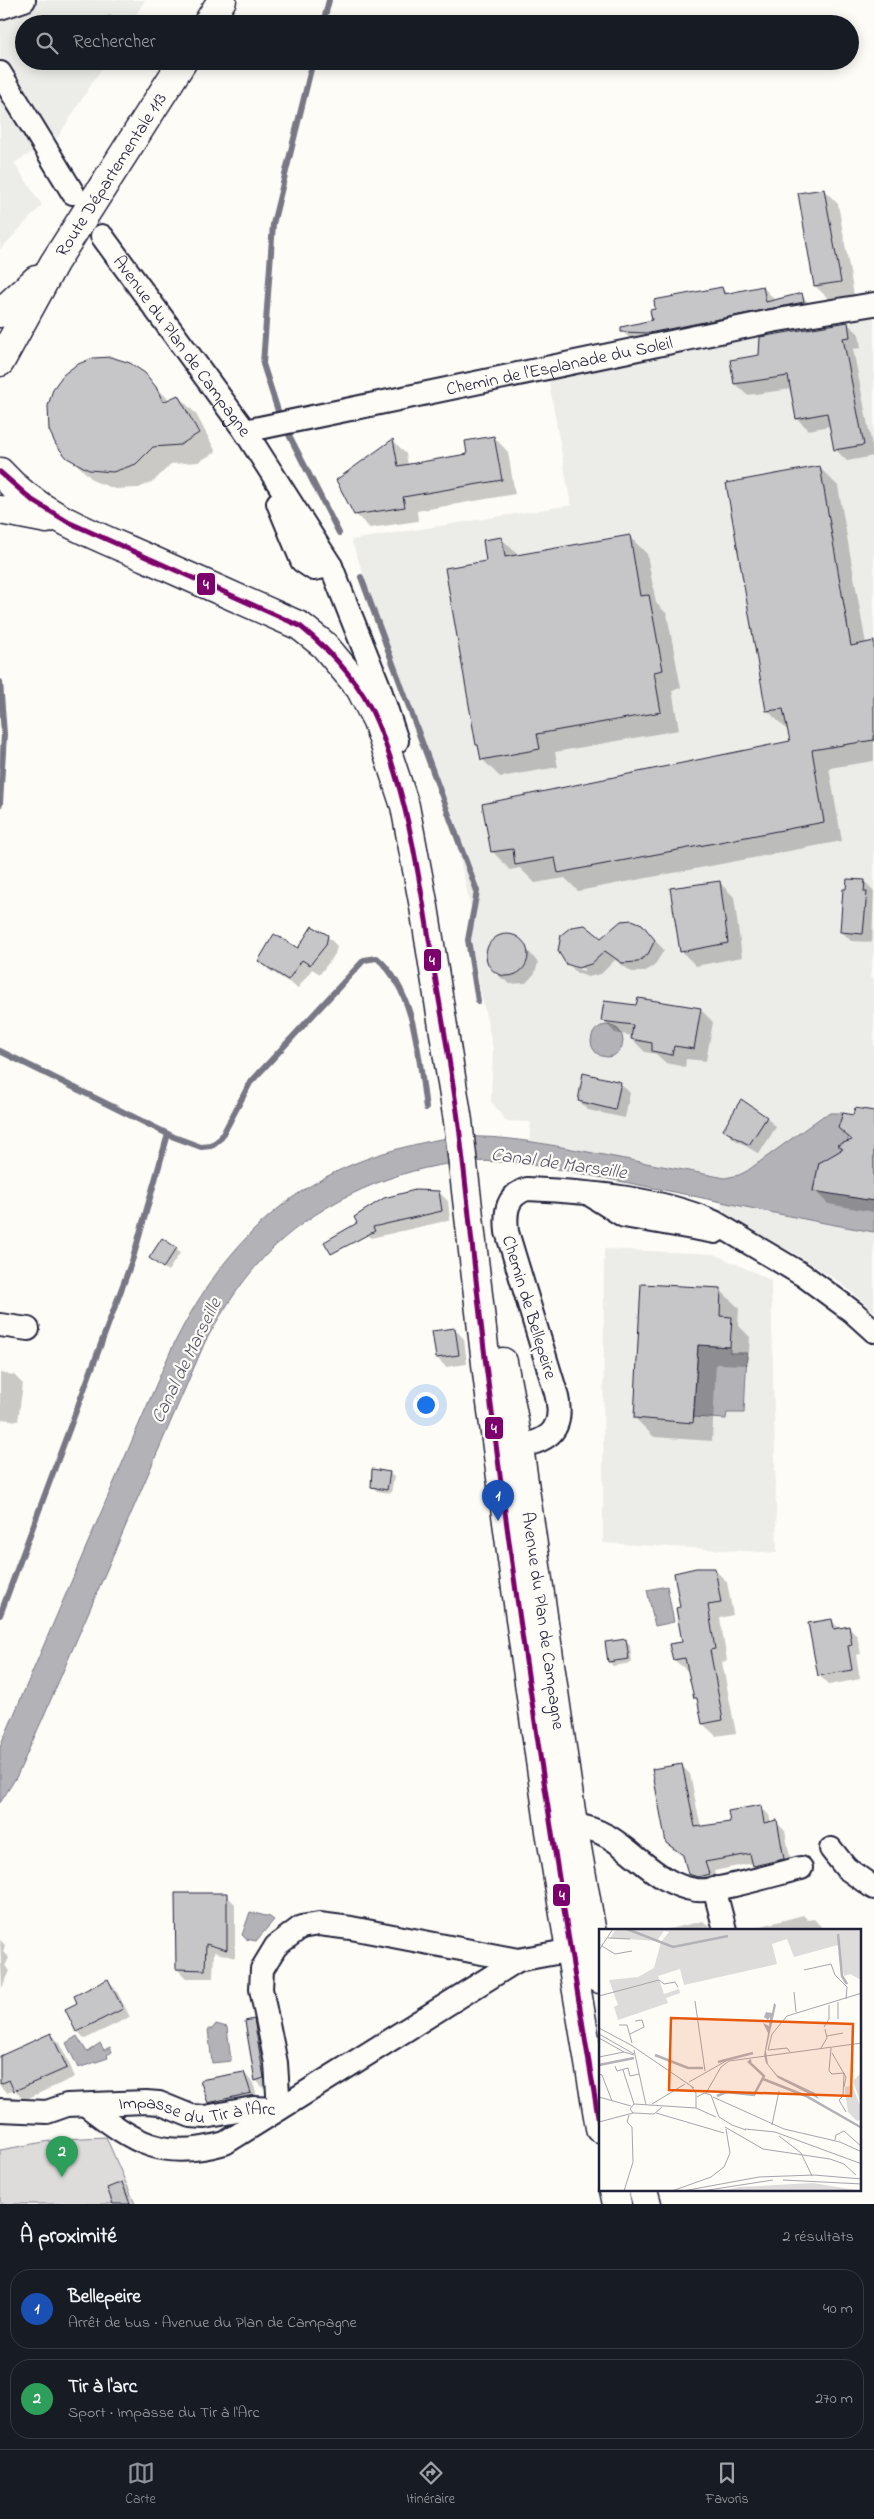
<!DOCTYPE html>
<html lang="fr">
<head>
<meta charset="utf-8">
<style>
  :root { --surface:#171b24; --page:#242831; --text:#f1f3f6; --muted:#9ea1a6; --line:#363941; --accent:#8c9099 }
  body { margin:0; font-family:"Indie Flower",sans-serif; background:var(--page); color:var(--text) }
  .you { position:absolute; left:425px; top:1404px; width:18px; height:18px; margin:-12px; border:4px solid #fff; border-radius:50%; background:#1a73e8; box-shadow:0 0 0 8px #1a73e833 }
  .badge { display:grid; place-items:center; width:32px; height:32px; border-radius:50%; background:var(--accent); color:#fff; font-size:16px; font-weight:700 }
  .pin { position:absolute; translate:-50% -41px; filter:drop-shadow(0 1px 2px #0008) }
  .pin::after { content:''; position:absolute; top:26px; width:18px; height:15px; background:inherit; clip-path:polygon(0 0,100% 0,50% 100%) }
  .list { margin:0; padding:0; list-style:none }
  h2 { display:flex; justify-content:space-between; align-items:center; height:65px; margin:0; padding:0 20px; font-size:21px }
  h2 small { font-size:16px; font-weight:400; color:var(--muted) }
  .list li { display:grid; grid-template-columns:32px 1fr auto; gap:15px; align-items:center; box-sizing:border-box; height:80px; margin:0 10px 10px; padding:0 10px; border:1px solid var(--line); border-radius:20px }
  .list b { display:block; font-size:19px; white-space:nowrap }
  .list p { margin:0; font-size:16px; white-space:nowrap; color:var(--muted) }
  .list em { font-size:16px; font-style:normal; color:var(--muted) }
  .icon { flex:none; width:28px; height:28px; fill:none; stroke:currentColor; stroke-width:2; stroke-linecap:round; stroke-linejoin:round }
  .map { position:relative; flex:none; width:874px; height:2204px; overflow:hidden }
  .search { position:absolute; background:var(--surface); box-shadow:0 2px 12px #0003; left:15px; right:15px; top:15px; height:55px; display:flex; align-items:center; gap:12px; box-sizing:border-box; padding:0 18px; border-radius:28px; color:var(--muted); font-size:19px }
  .sheet { height:245px; background:var(--surface) }
  nav { display:flex; justify-content:space-around; align-items:center; box-sizing:border-box; height:70px; border-top:1px solid var(--line); background:var(--surface); font-size:14px; color:var(--muted) }
  nav a { display:grid; justify-items:center; gap:2px }
  nav .on { color:var(--accent) }
  .map>svg:first-child { display:block }
  .built { fill:#ecece9 }
  .green { fill:#dddcdb; stroke:#807f8b }
  .water { fill:#b2b2b7; stroke:#787885 }
  .shadow { fill:#0003 }
  .lines { fill:none; stroke-linecap:round; stroke-linejoin:round }
  .stream { stroke:#787885; stroke-width:6 }
  .building { fill:#c6c6c8; stroke:#22223b }
  .minor-casing { stroke:#22223b; stroke-width:26 }
  .secondary-casing { stroke:#22223b; stroke-width:31 }
  .minor { stroke:#fdfcf7; stroke-width:22 }
  .secondary { stroke:#fdfcf7; stroke-width:28 }
  .bus-1-casing { stroke:#fdfcf7; stroke-width:9 }
  .bus-1 { stroke:#7b006b; stroke-width:5 }
  .labels { text-anchor:middle; stroke-width:4.5; stroke-linejoin:round; paint-order:stroke }
  .street-label { font-size:18px; fill:#22223b; stroke:#fdfcf7 }
  .water-label { font-size:19px; font-style:italic; fill:#545466; stroke:#fdfcf7 }
  .inset-river { fill:none; stroke:#b2b2b7; stroke-width:2.5 }
  .inset-road { fill:none; stroke:#a5a5ac; stroke-width:1 }
  .view { fill:#e8590c; fill-opacity:0.15; stroke:#e8590c; stroke-width:2.5 }
  .inset-edge { fill:none; stroke:#22223b; stroke-width:2.5 }
  .line-badge { stroke:#fdfcf7; stroke-width:2 }
  .badge-label { font-size:14px; text-anchor:middle; font-weight:bold; fill:#fff }
</style>
</head>
<body>
<div class="map">
<svg width="874" height="2204" viewBox="0 0 874 2204">
  <rect width="100%" height="100%" fill="#fdfcf7"/>
  <filter id="ink" filterUnits="userSpaceOnUse"><feTurbulence type="fractalNoise" baseFrequency=".02" numOctaves="2"/><feDisplacementMap in="SourceGraphic" scale="10" xChannelSelector="R" yChannelSelector="G"/><feConvolveMatrix kernelMatrix="1 2 1 2 8 2 1 2 1" color-interpolation-filters="sRGB"/></filter>
  <g filter="url(#ink)">
    <path class="built" d="M0,0h145l-15,24h-106v37h82l-48,76 -44,26 28,42 -42,45z
      M874,307v643l-4,28h4v333l-33,-28 -47,-30 -34,-15 -39,-29 4,-31 -196,-37 2,-19 -25,-1 -15,-20 2,-52 -22,-105 3,-23 -27,-117 -96,-264 220,-35 -23,-128z
      M604,1249l110,5 57,26 6,273 -174,-10z"/>
    <path class="green" d="M106,2137l29,67h-135v-54l61,-11z"/>
    <path class="water" d="M591 1041a16 16 0 1 1 32 0a16 16 0 1 1-32 0Z
      M831,1113h12l-2,17 8,4 -2,11h-9l9,3 -28,15 -6,27 61,11v31c-82,-14 -163,-33 -245,-49 -54,-10 -110,-25 -165,-21 -68,6 -140,38 -190,85 -28,27 -50,61 -69,95l-163,378 -25,56 -17,27v-56l171,-397c49,-101 118,-173 230,-202 20,-5 39,-10 59,-11 43,-2 86,7 128,15 46,9 92,17 137,26l14,-3 8,-4 76,-55z
      M698,1345l32,2v6h17l-3,60h-17l-1,6 -32,-2z
      M667,1586l7,36 -19,4 -8,-36z
      M250,1912l20,5 4,3 -18,21 -10,-2 -4,-4z
      M216,2024l11,3 4,34 -19,2 -4,-34h4z
      M77,2036l10,16 13,-9 4,7 6,-3 2,5 -5,3 1,3 -30,10 -12,-25z"/>
    <path class="shadow" d="M110,15l8,9h-31z
      M75,61h23l-17,6z
      M824,190l14,14 16,91 -24,5 -15,-14z
      M763,287l13,14 25,-6 13,13 -178,36 -14,-13 32,-10 3,-11 65,-22 6,6z
      M847,323l12,11 2,14 -8,1 21,107 -27,5 -12,-12 -5,-23 -21,4 -12,-11 -5,-30 -45,6 -12,-11 25,-28z
      M144,374l25,26 9,-4 18,18 20,38 -18,10 -27,2 -17,17 -15,7 -24,1 -21,-8 -37,-36z
      M494,437l14,15 7,42 -98,17 1,10 -48,7 -15,-14 38,-74 13,14 2,11 60,-10z
      M820,468l18,18 28,158 8,-2v119l-45,7 13,73 -264,50 -13,-13 -30,5 -15,-15 -10,2 -18,-19 299,-110 -3,-12h-2l-18,-18z
      M629,536l18,18 9,49 11,11 14,74 -9,2 7,40 -124,22 3,15 -58,10 -18,-18 -5,-15 11,-182 13,-24 18,18z
      M864,881l10,10 -2,51 -21,-1 -10,-10z
      M720,883l14,14 8,60 -46,9 -15,-15z
      M641,925l23,25 -10,16 -10,6h-12l-17,-12 -14,14 -13,3 -11,-4 -6,-6 13,4v-2l-14,-6 8,-37 13,3 10,11z
      M504,935l14,3 20,25 -3,10 -9,10 -16,1 -10,-7 -12,-15 1,-16 9,-9z
      M327,936l10,10 -2,8 -15,20 -8,-5 -14,19 -29,-18 -10,-9 39,-12z
      M638,1006l62,3 13,13 -7,39 -20,-2 -1,8 -19,-4 -10,-9 -11,-2 -13,-13 1,-3 -18,-3 -12,-13z
      M584,1075l37,9 9,9 -5,25 -37,-8 -9,-9z
      M874,1113v99l-46,-8 -14,-14 39,-49 -14,-13 15,-12z
      M766,1117l10,10 -17,27 -25,-15 -10,-10z
      M439,1192l9,9 2,19 -79,18 -9,-9z
      M176,1249l4,4 -12,18 -18,-13z
      M720,1290l19,18 -1,17 12,12 -2,28 -32,-1 -4,77 -58,-4 -19,-19z
      M455,1329l9,10 3,25 -21,3 -9,-9 -3,-26z
      M0,1373l14,2 9,9 -5,37 -16,-2 -2,9z
      M389,1473l5,4 -3,16 -14,-2 -5,-5z
      M714,1569l13,13 6,33 -13,3 7,43 -5,1 14,71 -20,3 -13,-12 -4,-22 -4,-4 -6,-26 -15,-12 9,-17 -1,-35z
      M831,1620l9,9 8,-2 9,9 4,18 -5,1 4,24 -31,6 -9,-9z
      M625,1641l5,4 2,18 -19,3 -4,-4z
      M681,1765l9,9 11,54 31,-5 28,-17 9,9 2,8 5,-1 9,9 7,37 -29,7 -10,-12 -39,8 3,12h-19l-9,-9 -4,-16 -9,-6 12,7 1,-2 -15,-10v3l-7,-7z
      M226,1895l9,9v54l-21,-6 -1,26h-27l-9,-9z
      M803,1915l5,5 6,-1 10,11 -74,-1z
      M703,1921l10,9h-48z
      M0,1940l5,5 -2,7 6,6 -4,8 5,5 -8,17z
      M107,1980l8,8 15,29 -45,22 -8,-8z
      M253,2021l8,7 10,58 -8,2 -7,-8z
      M51,2034l9,9 15,34 -51,23 -9,-10 -8,3 -7,-7v-25z
      M244,2073l9,10 6,20 -41,9 -9,-10z
      M121,2184l5,4 6,16h-18z"/>
    <g class="lines">
      <path class="stream" d="M323,24l6,-24
        M279,414l-16,-50 10,-140 40,-163
        M287,431l52,102
        M361,577l116,314 -9,49 10,61
        M0,682l4,52 -4,70
        M0,1051l174,86 27,10 10,-1 10,-8 29,-55 114,-123 13,-2c39,33 42,102 49,150
        M0,1615l133,-357 35,-124"/>
    </g>
    <path class="building" d="M824,189l17,93 -27,4 -16,-93z
      M763,286l3,16 36,-9 2,9 -155,31 -28,-1v-5l31,-7 -2,-10 5,-1 -1,-9 68,-13 2,7z
      M848,322l2,15 -7,1 21,107 -30,5 -7,-37 -31,6 -8,-43 -54,8 -4,-24 29,-5 1,-18z
      M111,357l19,6 15,10 11,14 7,15 15,-7 21,38 -19,12 -27,2 -17,17 -23,8 -24,-2 -22,-12 -11,-13 -7,-15 -1,-24 5,-17 10,-14 13,-10 17,-7z
      M494,436l8,44 -99,17 2,10 -51,8 -18,-35 57,-41 5,27 69,-12 -2,-13z
      M820,466l31,180 23,-5v99l-62,10 12,72 -266,51 -3,-15 -40,7 -2,-16 -22,3 -9,-48 308,-63 -7,-32 -17,2 -40,-228z
      M630,535l10,61 9,-1 14,75 -9,2 7,40 -124,22 3,15 -59,11 -3,-15h-2l-31,-177 41,-7 -3,-21 19,-3 3,20z
      M847,879l18,1 -1,12h3l-4,42 -23,-2 3,-43h3z
      M720,881l8,62 -48,9 -10,-64z
      M632,920l10,4 13,16 -7,14 -10,8 -16,1 -17,-12 -14,13 -13,4 -12,-4 -8,-13 3,-16 10,-8 14,-2 16,13 20,-17z
      M312,926l16,9 -2,10 -16,20 -8,-5 -14,20 -30,-19 16,-27 24,14z
      M486 955a21 21 0 1 1 42 0a21 21 0 1 1-42 0Z
      M638,998l63,10 -7,41 -20,-3 -2,9 -20,-4v-8l-21,-4 2,-14 -32,-4 3,-20 32,4z
      M583,1073l38,9 -6,28 -37,-9z
      M741,1099l26,18 -18,28 -26,-15z
      M855,1108l19,3v90l-61,-10 6,-28 24,-14 -6,-4 15,-5 -14,-12 5,-15 10,2z
      M415,1190l24,1 3,20 -69,16 2,4 -44,23 -7,-12 33,-19 -3,-6 30,-19z
      M162,1238l15,10 -14,20 -14,-10z
      M641,1284l80,4 -1,28 12,1 -2,30 -32,-2 -5,78 -59,-5z
      M455,1328l4,27 -23,3 -4,-27z
      M372,1469l18,3 -3,18 -16,-3z
      M696,1568h19l6,35 -13,2 7,44 -5,1 13,70 -21,4 -5,-26h-3l-9,-40 -12,2 -4,-16 13,-2 -6,-34 4,-1 -6,-34z
      M832,1619l2,10 15,-3 3,19 -4,1 4,24 -34,6 -10,-53z
      M626,1639l3,20 -21,3 -3,-20z
      M682,1764l13,63 35,-5 -2,-11 33,-6 3,18 13,-3 7,39 -31,7 -3,-12 -45,8 4,12 -11,3 -10,-3 -5,-19 -17,-12 -14,-74z
      M175,1893h52v57l-21,-6 -1,26 -29,-1z
      M108,1979l15,30 -47,23 -11,-23 12,-6 -3,-7z
      M254,2019l10,59 -9,3 -10,-60z
      M51,2033l16,35 -53,23 -5,-11 -9,4v-28z
      M244,2072l7,21 -43,10 -8,-23z
      M122,2182l8,22h-17l-6,-16z"/>
    <g class="lines">
      <g class="minor-casing">
        <g id="minor">
          <path d="M0,8l24,-8"/>
          <path d="M0,73l73,120"/>
          <path id="s1" d="M102,236l143,195 86,135 47,118 19,57"/>
          <path id="s2" d="M245,431l527,-110 102,-17"/>
          <path d="M278,503l24,58 12,8 17,-3"/>
          <path d="M592,1196l32,20 91,16"/>
          <path d="M0,1325l28,4"/>
          <path d="M501,1450c38,-7 67,-11 55,-57l-49,-161c-2,-20 -1,-36 20,-43 62,3 130,8 187,33l89,53 50,37 21,19"/>
          <path d="M573,1825c53,5 73,58 123,65 18,3 83,-17 105,-22"/>
          <path d="M831,1849l15,19 28,20"/>
          <path d="M714,1888l11,42"/>
          <path d="M86,2105c49,38 76,56 139,38l293,-183"/>
          <path id="s3" d="M0,2110l47,2 20,-7 79,-3 13,1 32,13 14,1 48,-9 26,1 -3,-46 -15,-74 1,-20 14,-23 25,-19 18,-3 32,4 167,32 54,-10"/>
        </g>
      </g>
      <g class="secondary-casing">
        <g id="secondary">
          <path d="M207,24l15,-24"/>
          <path d="M0,313l36,-33"/>
          <path id="s4" d="M0,362l54,-99 129,-202"/>
          <path d="M0,472c38,43 95,63 147,86 51,23 102,45 153,68l24,19 36,43 17,33 28,85 19,101 34,214 30,260 33,245 29,205 50,297"/>
          <path d="M0,510l47,9"/>
          <path id="s5" d="M503,1362l16,85 54,378 27,154"/>
          <path d="M614,2190l3,14"/>
          <path d="M643,2190l4,14"/>
        </g>
      </g>
      <use href="#minor" class="minor"/>
      <use href="#secondary" class="secondary"/>
      <g class="bus-1-casing">
        <path id="bus-1" d="M0,472l32,28 36,22 232,104c32,26 61,57 77,96 32,77 43,161 56,242 9,54 19,108 26,162 10,85 18,170 29,255 31,250 70,499 112,747"/>
      </g>
      <use href="#bus-1" class="bus-1"/>
    </g>
  </g>
  <g class="labels">
    <g class="street-label">
      <text dy="6" stroke="none"><textPath href="#s4" startOffset="218">Route Départementale 113</textPath></text>
      <text dy="6" stroke="none"><textPath href="#s1" startOffset="136">Avenue du Plan de Campagne</textPath></text>
      <text dy="6" stroke="none"><textPath href="#s2" startOffset="321">Chemin de l'Esplanade du Soleil</textPath></text>
      <text transform="translate(530 1307) rotate(73)" y="6">Chemin de Bellepeire</text>
      <text dy="6" stroke="none"><textPath href="#s5" startOffset="262">Avenue du Plan de Campagne</textPath></text>
      <text dy="6" stroke="none"><textPath href="#s3" startOffset="200">Impasse du Tir à l'Arc</textPath></text>
    </g>
    <g class="water-label">
      <text transform="translate(559 1162) rotate(8)" y="7">Canal de Marseille</text>
      <text transform="translate(185 1360) rotate(-64)" y="7">Canal de Marseille</text>
    </g>
  </g>
  <g transform="translate(599 1929)">
    <rect width="262" height="262" fill="#fdfcf7"/>
    <path d="M17,0h245v51l-11,-6 -6,2 -6,-31 -44,12 -7,-18 -15,5 5,20 -93,21 -4,-16 -22,7 6,18 15,-5 1,4 -14,5 2,5 -50,17 -4,-13 4,-2 -9,-25 29,-3 16,-9 7,-26 8,-10 -5,-1 -7,10 -47,-3zM262,144v31l-8,-23zM253,156l9,23v11l-4,2 -9,-9 -3,-21v-4zM214,254l48,8h-140l18,-4z" fill="#dddcdb"/>
    <path d="M175,74l2,2 -10,46 2,13 9,11 38,18 4,6 -41,-21 -12,-15 -2,-8 4,-22 -5,-10 6,3 1,-9 -2,3 -4,-3 2,-5 6,1z" fill="#b2b2b7"/>
    <path class="inset-river" d="M28,0l46,18 55,-11M239,5l4,42 5,8M56,126l33,13h15M119,133l35,-9M0,136l35,-7M164,150l43,17 56,32M118,167l9,-4 28,3 10,-19 -15,-14 2,-2"/>
    <path class="inset-road" d="M9,9l22,1M3,17l13,8 17,-3M0,21l14,-21M205,41l27,-6 4,11 12,12 -1,12M195,63l2,20M0,67l60,-16 5,4 11,-2 3,5M96,72l10,70M239,73v17M20,96h8l5,18M225,98l5,-8v-14M0,99l32,17 63,43M0,105l35,20M31,105l14,-7 -2,-7 -7,1M228,107l16,-3M0,109l25,14M222,119l6,-10 -2,-9M232,119l-2,23 3,3 12,-1 -1,23 -4,4 7,12M35,121l12,55M191,123l-3,-4 -19,2 4,-16 15,-18 75,-23M233,124l14,24 -2,10M0,128l25,-5 10,3M16,137l2,5 11,-3 2,8 9,-2M24,141l11,34M0,145l3,1 10,26M90,153l37,-21M92,157l5,7v15l20,9M107,164l15,-26 8,-6 133,-18M0,168l32,9M98,168l7,-4 7,2 8,22 13,8 14,5M114,168l71,32 56,13 22,10M53,175l33,-20M63,178l-8,7 -21,-1 -3,-4 4,-5 62,4M57,184l68,20M0,193l34,-9M173,196l7,-34M126,198l38,22 67,10 14,5 12,11M146,200l30,3 87,32M180,207l22,17 11,23M236,211l1,-5 8,-4 18,16M184,251l79,4M25,262l9,-29 -1,-35 -5,-5 2,-7M73,262l39,-14 13,-10 6,-14 -4,-24M84,262l76,-14 55,-2 48,4M103,262l71,-11"/>
    <path class="view" d="M72,89l182,6 -2,72 -182,-6z"/>
    <rect width="262" height="262" class="inset-edge"/>
  </g>
  <g class="line-badge">
    <rect x="196" y="572" width="20" height="24" rx="5" fill="#7b006b"/>
    <rect x="423" y="948" width="19" height="24" rx="5" fill="#7b006b"/>
    <rect x="484" y="1416" width="20" height="24" rx="5" fill="#7b006b"/>
    <rect x="552" y="1883" width="19" height="24" rx="5" fill="#7b006b"/>
  </g>
  <g class="badge-label">
    <text x="206" y="589">4</text>
    <text x="432" y="965">4</text>
    <text x="494" y="1433">4</text>
    <text x="562" y="1900">4</text>
  </g>
</svg>
<div class="you"></div>
<div class="pin badge" style="left:498px;top:1521px;background:#1a4fb4">1</div>
<div class="pin badge" style="left:62px;top:2177px;background:#2e9e5b">2</div>
<div class="search"><svg class="icon" aria-label="search" viewBox="0 0 24 24"><circle cx="10" cy="10" r="6"/><path d="M15 15l6 6"/></svg>Rechercher</div>
</div>
<section class="sheet">
<h2>À proximité<small>2 résultats</small></h2>
<ul class="list">
<li><span class="badge" style="background:#1a4fb4">1</span><div><b>Bellepeire</b><p>Arrêt de bus · Avenue du Plan de Campagne</p></div><em>40 m</em></li>
<li><span class="badge" style="background:#2e9e5b">2</span><div><b>Tir à l'arc</b><p>Sport · Impasse du Tir à l'Arc</p></div><em>270 m</em></li>
</ul>
</section>
<nav>
<a class="on"><svg class="icon" aria-label="map" viewBox="0 0 24 24"><path d="M3 6l6-2 6 2 6-2v14l-6 2-6-2-6 2zM9 4v14M15 6v14"/></svg>Carte</a>
<a><svg class="icon" aria-label="directions" viewBox="0 0 24 24"><path d="M12 3l9 9-9 9-9-9zM9 14v-3h6M13 9l2 2-2 2"/></svg>Itinéraire</a>
<a><svg class="icon" aria-label="saved" viewBox="0 0 24 24"><path d="M7 4h10v16l-5-4-5 4z"/></svg>Favoris</a>
</nav>
</body>
</html>
